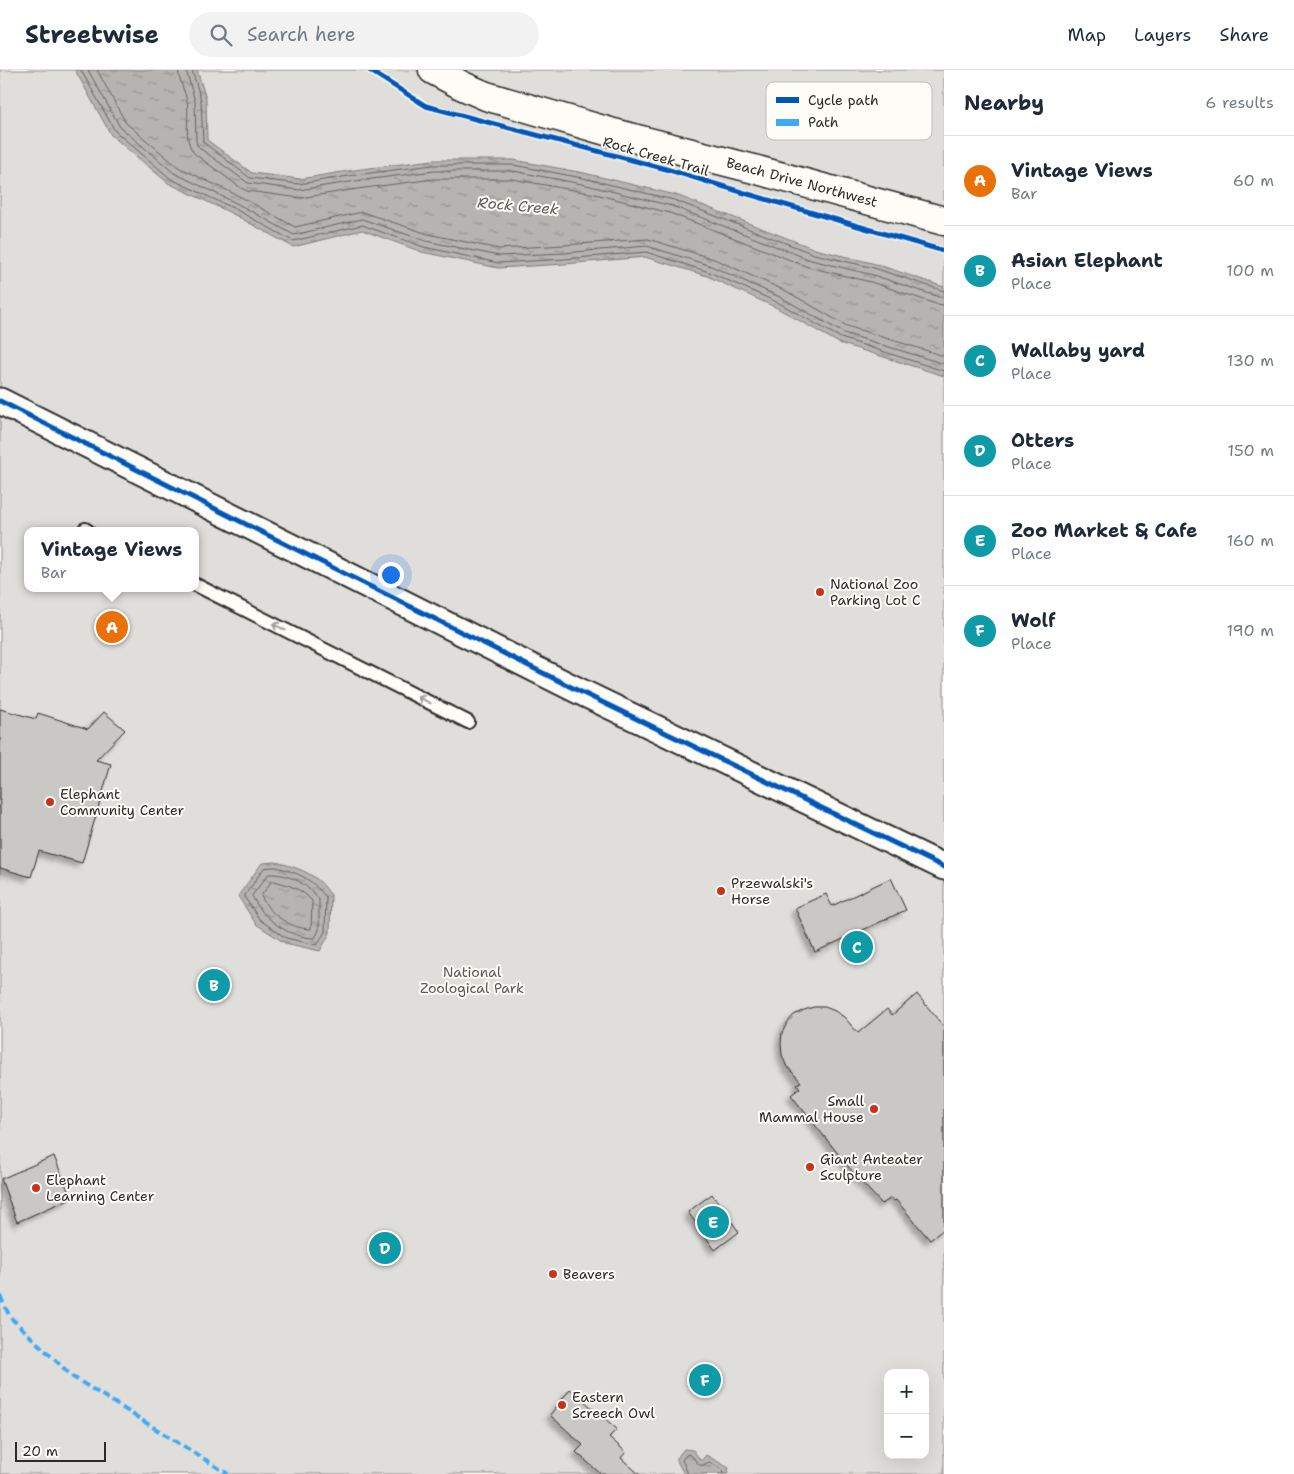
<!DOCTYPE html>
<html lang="en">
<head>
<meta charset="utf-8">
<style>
  :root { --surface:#fff; --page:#f2f2f3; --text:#1f2937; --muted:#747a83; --line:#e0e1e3; --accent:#0f766e }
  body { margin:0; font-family:"Shantell Sans",sans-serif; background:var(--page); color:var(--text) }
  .controls { position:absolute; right:15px; bottom:15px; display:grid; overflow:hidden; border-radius:10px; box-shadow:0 5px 20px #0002 }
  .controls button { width:45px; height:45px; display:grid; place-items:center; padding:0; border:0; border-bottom:1px solid var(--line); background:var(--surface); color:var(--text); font:25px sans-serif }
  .scale { position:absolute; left:15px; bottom:12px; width:91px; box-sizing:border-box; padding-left:5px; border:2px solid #2b2b2b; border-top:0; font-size:14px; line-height:18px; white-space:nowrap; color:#2b2b2b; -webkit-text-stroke:4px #fdfcf7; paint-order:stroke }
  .you { position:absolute; left:390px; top:504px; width:18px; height:18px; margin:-12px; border:4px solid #fff; border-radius:50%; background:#1a73e8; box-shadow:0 0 0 8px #1a73e833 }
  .badge { display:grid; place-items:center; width:32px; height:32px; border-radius:50%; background:var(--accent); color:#fff; font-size:16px; font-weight:700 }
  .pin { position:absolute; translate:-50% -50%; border:2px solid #fff; box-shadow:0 1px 5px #0006 }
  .popup { position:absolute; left:24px; top:457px; width:175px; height:65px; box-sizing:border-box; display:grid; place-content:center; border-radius:10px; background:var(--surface); filter:drop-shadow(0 1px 4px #0005); font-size:16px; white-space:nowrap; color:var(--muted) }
  .popup b { font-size:19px; color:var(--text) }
  .popup::after { content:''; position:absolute; left:50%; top:100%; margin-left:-10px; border:10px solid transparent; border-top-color:var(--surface) }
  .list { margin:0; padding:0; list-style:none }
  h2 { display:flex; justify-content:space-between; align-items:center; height:65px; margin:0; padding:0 20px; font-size:21px }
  h2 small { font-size:16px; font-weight:400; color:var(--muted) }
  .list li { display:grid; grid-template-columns:32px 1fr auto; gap:15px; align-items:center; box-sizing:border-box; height:90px; padding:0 20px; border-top:1px solid var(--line) }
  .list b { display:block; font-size:19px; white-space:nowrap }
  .list p { margin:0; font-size:16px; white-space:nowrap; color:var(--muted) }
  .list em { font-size:16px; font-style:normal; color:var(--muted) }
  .icon { flex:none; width:28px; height:28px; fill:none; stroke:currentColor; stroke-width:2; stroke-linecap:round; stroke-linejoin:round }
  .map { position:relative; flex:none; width:944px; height:1404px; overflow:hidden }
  header { display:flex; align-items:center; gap:30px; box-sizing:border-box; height:70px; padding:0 25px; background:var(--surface); border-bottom:1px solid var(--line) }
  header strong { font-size:24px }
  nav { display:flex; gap:28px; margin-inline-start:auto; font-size:18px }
  .search { width:350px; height:45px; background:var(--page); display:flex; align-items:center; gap:12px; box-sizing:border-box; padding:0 18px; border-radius:28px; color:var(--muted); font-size:19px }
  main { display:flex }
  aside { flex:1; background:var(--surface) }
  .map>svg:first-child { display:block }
  .green { fill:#dfdeda; stroke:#858482; fill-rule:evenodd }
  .water { fill:url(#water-ripples); stroke:#7e7d7b }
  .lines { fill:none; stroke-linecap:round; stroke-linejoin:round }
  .shore { stroke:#626261; stroke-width:1 }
  .building { fill:#c9c8c4; stroke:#2b2b2b; filter:url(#shadow) }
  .lane-casing { stroke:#2b2b2b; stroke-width:16 }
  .street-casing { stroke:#2b2b2b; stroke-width:29 }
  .primary-casing { stroke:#2b2b2b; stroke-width:31 }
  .lane { stroke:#fdfcf7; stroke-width:12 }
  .street { stroke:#fdfcf7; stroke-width:25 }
  .primary { stroke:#fdfcf7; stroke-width:28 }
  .quiet { stroke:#3fa9f5; stroke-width:4; stroke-dasharray:8 4; stroke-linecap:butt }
  .cycleway-casing { stroke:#fdfcf7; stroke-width:8 }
  .cycleway { stroke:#0057b8; stroke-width:5 }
  .oneway { stroke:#9e9e9b }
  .poi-dot { fill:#c8321e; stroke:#fdfcf7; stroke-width:2 }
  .labels { text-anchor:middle; stroke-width:4; stroke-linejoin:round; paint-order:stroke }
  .street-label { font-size:14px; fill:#2b2b2b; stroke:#fdfcf7 }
  .poi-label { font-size:14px; fill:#2b2b2b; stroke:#fdfcf7; text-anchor:start }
  .park-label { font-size:14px; fill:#585857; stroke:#fdfcf7 }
  .water-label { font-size:15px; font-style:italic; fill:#5b5b5a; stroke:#fdfcf7 }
  .key { fill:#fdfcf7; stroke:#bebdba; stroke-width:1 }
  .key-label { font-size:14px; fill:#2b2b2b }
</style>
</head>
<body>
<header>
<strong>Streetwise</strong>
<div class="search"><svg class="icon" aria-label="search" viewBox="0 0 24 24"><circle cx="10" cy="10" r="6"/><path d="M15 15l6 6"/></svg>Search here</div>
<nav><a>Map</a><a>Layers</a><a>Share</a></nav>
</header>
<main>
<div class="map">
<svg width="944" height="1404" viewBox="0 0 944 1404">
  <defs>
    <pattern id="water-ripples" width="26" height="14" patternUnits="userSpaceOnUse" patternTransform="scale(1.25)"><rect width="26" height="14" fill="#b5b4b1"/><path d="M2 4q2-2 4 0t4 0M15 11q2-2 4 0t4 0" fill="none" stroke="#939390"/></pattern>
    <filter id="shadow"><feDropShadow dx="-4.5" dy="4.5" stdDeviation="2.5" flood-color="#0004"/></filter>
  </defs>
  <rect width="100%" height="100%" fill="#fdfcf7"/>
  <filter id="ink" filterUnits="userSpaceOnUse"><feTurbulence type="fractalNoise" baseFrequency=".02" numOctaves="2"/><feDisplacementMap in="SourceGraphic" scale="10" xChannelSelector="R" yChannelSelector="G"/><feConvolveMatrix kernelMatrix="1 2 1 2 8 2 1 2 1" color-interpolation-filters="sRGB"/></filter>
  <g filter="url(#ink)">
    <path class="green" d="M0,0h944v1404h-944zM28,461h168v57h-168zM888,1303h37v82h-37z"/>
    <path class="water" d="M75,0h122l9,29 1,41 45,33 48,6 54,-9 79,-10h81l70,13 92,22 139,54 61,15 68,23v89l-105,-33 -62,-35 -70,-32 -62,-19 -80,7 -67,4 -76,-16 -60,-22 -69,17 -60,-33 -65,-31 -57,-48z
      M276,792c15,4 30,8 42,18 5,4 9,10 13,15l-1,38 -10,18 -35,-8 -29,-19 -18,-28 24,-33z
      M684,1379l9,1 8,11 5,-6 23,13 -2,6h-43l-8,-15z"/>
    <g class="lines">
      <path class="shore" d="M81,0l34,61 56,48 64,30 58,32 69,-16 62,22 74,16 67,-4 81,-7 63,20 70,31 62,35 103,33
        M88,0l32,57 54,46 64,31 56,31 68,-16 64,22 73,15 65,-3 83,-7 64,20 71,32 62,35 100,31
        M97,0l29,53 52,44 63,30 54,30 67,-15 66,22 71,15 65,-4 84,-6 66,20 72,32 61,35 97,30
        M178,0c1,11 7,21 9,31 3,18 -5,41 9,54l45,33 6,3 53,7 57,-9 77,-10h78l83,15 75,19 138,54 63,15 65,22 8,1
        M186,0l9,31 1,39 1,5 4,4 47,34 51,7 57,-9 78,-10h79l69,13 90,22 139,54 62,15 66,22h5
        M192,0l9,30 2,42 47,36 49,6 56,-9 78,-10h80l70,13 91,22 140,54 60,14 70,23
        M276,797c23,6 34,11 50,30l-1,35 -8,13 -31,-7 -26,-18 -15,-22v-3l19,-27z
        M269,804c20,-1 38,10 50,25v31l-4,8c-26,0 -52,-19 -63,-42z
        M274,811c15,4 28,8 38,20l-1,28c-20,0 -42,-15 -50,-33l10,-14z
        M688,1404l-6,-14 5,-6 4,1 8,10h4l6,-3 13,7 1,5"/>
    </g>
    <path class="building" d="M0,639l36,10 2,-6 50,16 16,-17 21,18 -29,30 15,4 -29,99 -43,-12 -8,26 -31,-9z
      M891,808l15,32 -91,42 -20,-44 31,-14 6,12z
      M917,924l27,33v202l-14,11 -34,-40 -2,1 -3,-3 -9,6 -26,-28 -65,-81 9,-7 -3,-4 4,-2 -15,-17 -4,-10 -1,-11 1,-11 5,-10 7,-8 10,-5 10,-3h11l10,4 9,6 14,16 29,-24 5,6z
      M54,1086l17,42 -54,24 -16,-43z
      M712,1124l27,38 -24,18 -27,-38z
      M570,1319l47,40 -8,8 17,15 -5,6 18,16h-38l-25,-22 7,-7 -33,-30z"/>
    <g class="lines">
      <g class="lane-casing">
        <path id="lane" d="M85,459l3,2
          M196,515l272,137"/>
      </g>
      <g class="street-casing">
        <path id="street" d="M0,331l581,291 363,175"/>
      </g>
      <g class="primary-casing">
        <path id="primary" d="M433,0l30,16 23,10 124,36 140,36 194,53"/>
      </g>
      <use href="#lane" class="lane"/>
      <use href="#street" class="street"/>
      <use href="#primary" class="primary"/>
      <path class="quiet" d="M0,1226l10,21 63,60 155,97"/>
      <g class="cycleway-casing">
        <path id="cycleway" d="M369,0l57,36 240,63 82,25 196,57
          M0,331l581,291 363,175"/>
      </g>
      <use href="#cycleway" class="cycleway"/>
    </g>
    <defs><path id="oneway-shaft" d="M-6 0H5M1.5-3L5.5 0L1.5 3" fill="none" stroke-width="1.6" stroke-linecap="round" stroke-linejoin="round" transform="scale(1.25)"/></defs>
    <g class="oneway">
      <use href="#oneway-shaft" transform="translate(279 557) rotate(-153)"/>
      <use href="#oneway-shaft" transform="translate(424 630) rotate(-153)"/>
    </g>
  </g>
  <g class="poi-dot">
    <circle cx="820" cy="522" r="5"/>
    <circle cx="50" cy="732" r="5"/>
    <circle cx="721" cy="821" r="5"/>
    <circle cx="874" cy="1039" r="5"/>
    <circle cx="810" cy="1097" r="5"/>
    <circle cx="36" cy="1118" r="5"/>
    <circle cx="553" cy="1204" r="5"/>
    <circle cx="562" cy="1335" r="5"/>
  </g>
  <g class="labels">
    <g class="street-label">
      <text transform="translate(656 86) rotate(16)" y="5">Rock Creek Trail</text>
      <text transform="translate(802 112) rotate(15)" y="5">Beach Drive Northwest</text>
    </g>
    <g class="poi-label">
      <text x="830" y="519">National Zoo<tspan x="830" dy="16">Parking Lot C</tspan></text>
      <text x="60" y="729">Elephant<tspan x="60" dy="16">Community Center</tspan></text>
      <text x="731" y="818">Przewalski's<tspan x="731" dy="16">Horse</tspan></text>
      <text x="864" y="1036" text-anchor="end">Small<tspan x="864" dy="16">Mammal House</tspan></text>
      <text x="820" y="1094">Giant Anteater<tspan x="820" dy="16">Sculpture</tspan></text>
      <text x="46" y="1115">Elephant<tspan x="46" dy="16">Learning Center</tspan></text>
      <text x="563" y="1209">Beavers</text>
      <text x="572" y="1332">Eastern<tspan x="572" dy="16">Screech Owl</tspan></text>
    </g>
    <g class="park-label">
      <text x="472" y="907">National<tspan x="472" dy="16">Zoological Park</tspan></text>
    </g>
    <g class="water-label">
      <text transform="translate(518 136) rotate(5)" y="5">Rock Creek</text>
    </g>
  </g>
  <rect x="766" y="12" width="166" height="58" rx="8" class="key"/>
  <rect x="776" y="27" width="23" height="6" fill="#0057b8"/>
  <rect x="776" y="49" width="23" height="7" fill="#3fa9f5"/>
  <g class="key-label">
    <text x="808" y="35">Cycle path</text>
    <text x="808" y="57">Path</text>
  </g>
</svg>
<div class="controls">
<button>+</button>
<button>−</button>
</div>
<div class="scale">20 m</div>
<div class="you"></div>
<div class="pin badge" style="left:112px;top:557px;background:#e8710a">A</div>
<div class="popup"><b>Vintage Views</b>Bar</div>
<div class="pin badge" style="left:214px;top:915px;background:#0f9aa8">B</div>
<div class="pin badge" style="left:857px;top:877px;background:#0f9aa8">C</div>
<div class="pin badge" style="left:385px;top:1178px;background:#0f9aa8">D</div>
<div class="pin badge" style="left:713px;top:1152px;background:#0f9aa8">E</div>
<div class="pin badge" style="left:705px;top:1310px;background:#0f9aa8">F</div>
</div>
<aside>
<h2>Nearby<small>6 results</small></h2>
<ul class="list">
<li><span class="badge" style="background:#e8710a">A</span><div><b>Vintage Views</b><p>Bar</p></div><em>60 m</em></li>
<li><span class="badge" style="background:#0f9aa8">B</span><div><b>Asian Elephant</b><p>Place</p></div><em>100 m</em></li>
<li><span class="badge" style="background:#0f9aa8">C</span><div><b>Wallaby yard</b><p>Place</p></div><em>130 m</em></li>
<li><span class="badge" style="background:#0f9aa8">D</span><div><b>Otters</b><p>Place</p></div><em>150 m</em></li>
<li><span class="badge" style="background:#0f9aa8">E</span><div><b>Zoo Market &amp; Cafe</b><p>Place</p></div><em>160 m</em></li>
<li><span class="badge" style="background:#0f9aa8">F</span><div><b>Wolf</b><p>Place</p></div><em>190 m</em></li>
</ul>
</aside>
</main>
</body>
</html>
